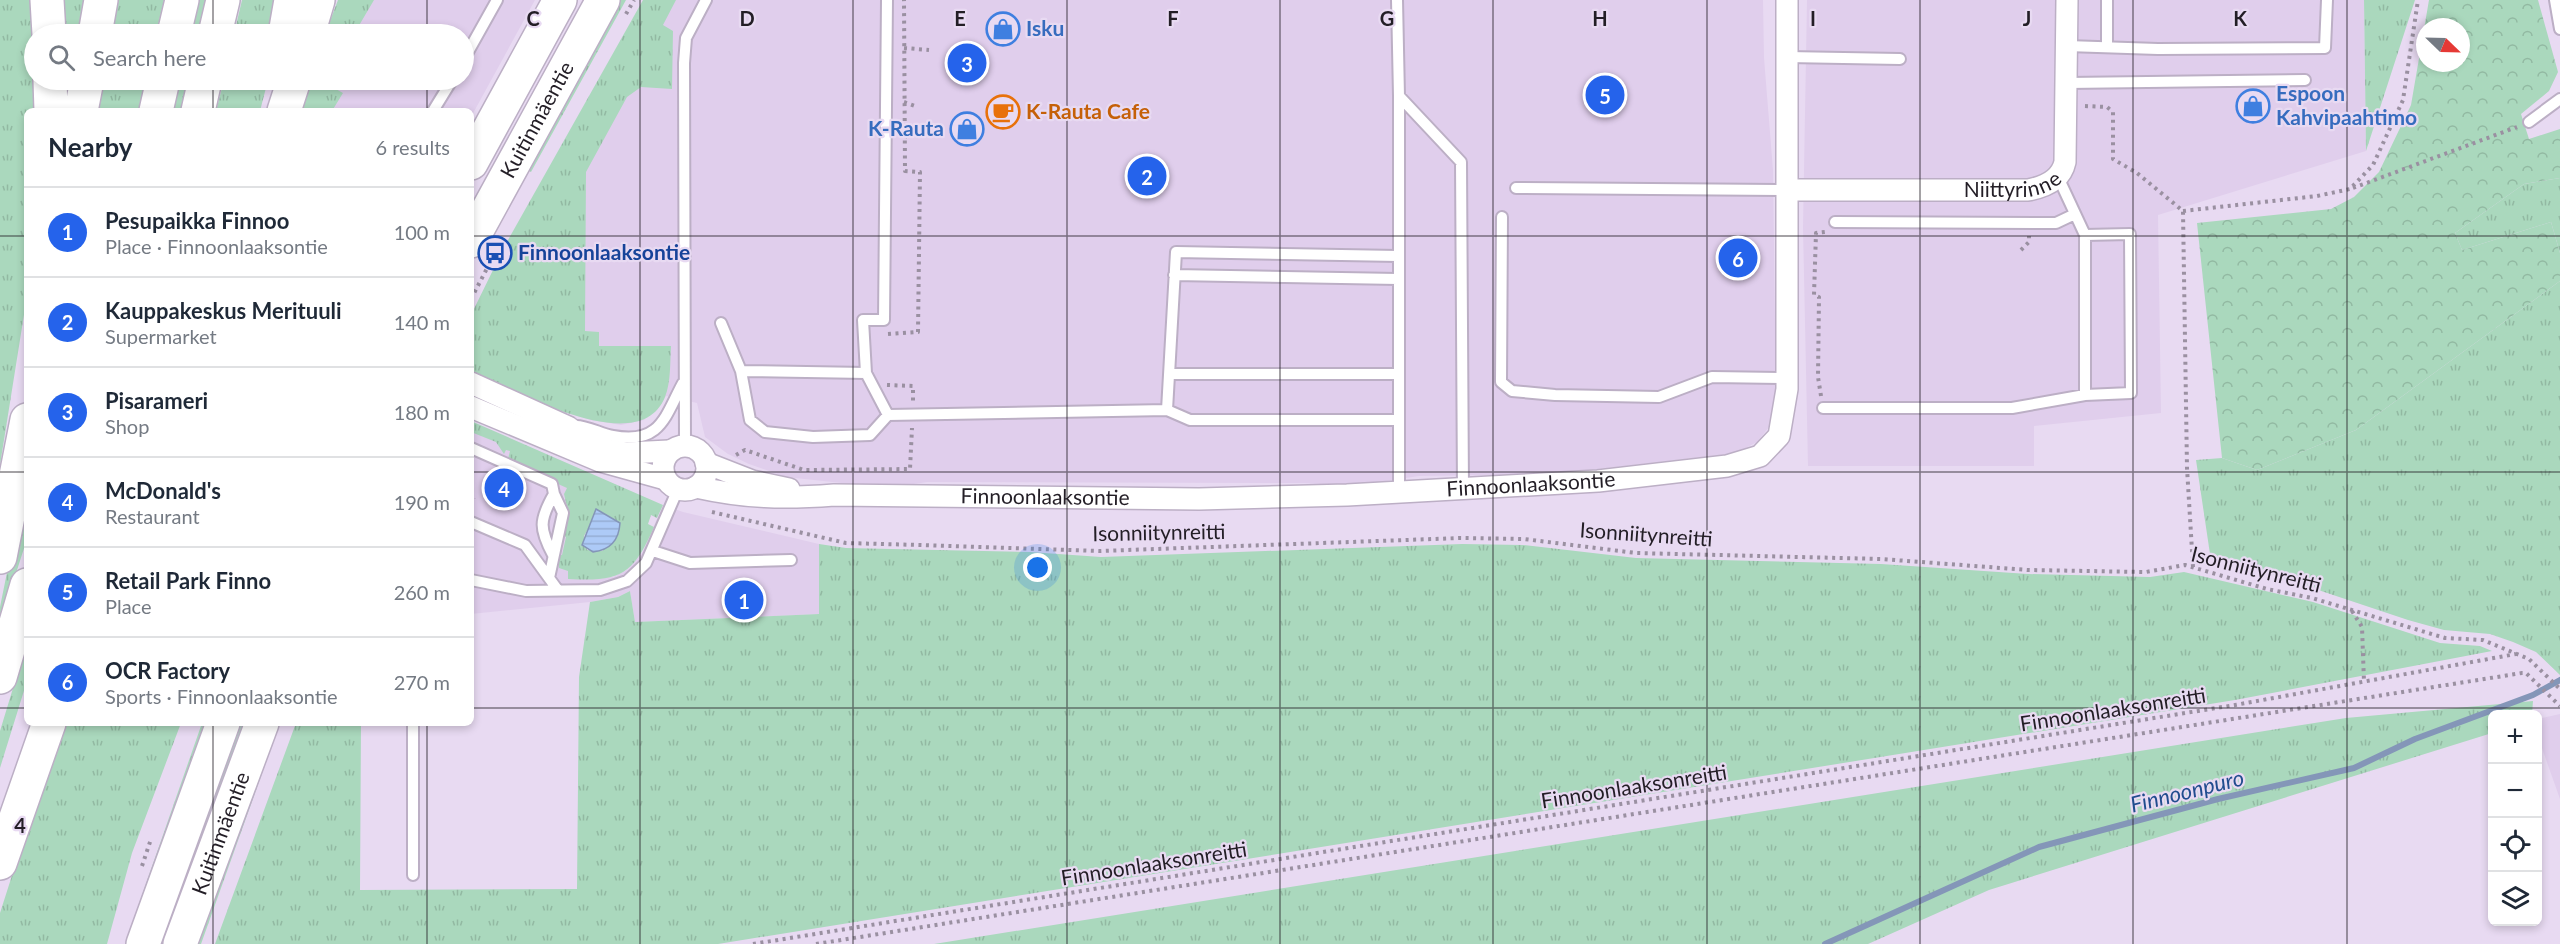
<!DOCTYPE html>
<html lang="en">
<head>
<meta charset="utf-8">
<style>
  :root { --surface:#fff; --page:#f2f2f3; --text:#1f2937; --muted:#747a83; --line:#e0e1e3; --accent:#2563eb }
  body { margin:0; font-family:Lato,sans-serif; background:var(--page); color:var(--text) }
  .controls { position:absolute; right:18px; bottom:18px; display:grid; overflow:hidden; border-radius:9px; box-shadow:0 3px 9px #0003 }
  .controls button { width:54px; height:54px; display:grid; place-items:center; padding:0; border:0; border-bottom:2px solid var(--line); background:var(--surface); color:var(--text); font:30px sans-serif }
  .compass { position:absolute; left:2416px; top:18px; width:54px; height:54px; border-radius:50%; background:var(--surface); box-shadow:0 3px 9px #0003; rotate:113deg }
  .you { position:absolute; left:1038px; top:568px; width:21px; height:21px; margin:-15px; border:4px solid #fff; border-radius:50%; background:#1a73e8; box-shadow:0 0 0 9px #1a73e833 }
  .badge { display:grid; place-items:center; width:39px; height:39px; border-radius:50%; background:var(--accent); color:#fff; font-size:20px; font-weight:700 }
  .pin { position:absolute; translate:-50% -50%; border:3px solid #fff; box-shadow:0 2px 6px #0006 }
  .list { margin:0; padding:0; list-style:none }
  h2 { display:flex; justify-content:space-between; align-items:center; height:78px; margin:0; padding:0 24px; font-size:26px }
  h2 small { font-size:20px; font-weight:400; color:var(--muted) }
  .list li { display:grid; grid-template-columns:39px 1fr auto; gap:18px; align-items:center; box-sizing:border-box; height:90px; padding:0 24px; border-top:2px solid var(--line) }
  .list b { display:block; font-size:22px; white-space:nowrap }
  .list p { margin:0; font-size:20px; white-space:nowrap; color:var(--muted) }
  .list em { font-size:20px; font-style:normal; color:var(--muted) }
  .icon { flex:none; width:33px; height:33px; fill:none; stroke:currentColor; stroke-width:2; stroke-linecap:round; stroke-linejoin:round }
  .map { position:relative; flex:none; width:2560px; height:944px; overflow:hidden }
  .search { position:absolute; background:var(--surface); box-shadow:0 3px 9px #0003; left:24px; top:24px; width:450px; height:66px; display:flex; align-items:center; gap:15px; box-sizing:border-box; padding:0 21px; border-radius:33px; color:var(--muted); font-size:22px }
  .panel { position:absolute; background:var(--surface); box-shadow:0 3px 9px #0003; left:24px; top:108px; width:450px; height:618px; border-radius:9px }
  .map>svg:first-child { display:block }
  .built { fill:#e0ceec }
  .grass { fill:url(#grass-tufts); fill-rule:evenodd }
  .forest { fill:url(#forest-crowns); fill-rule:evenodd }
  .water { fill:url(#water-rules); stroke:#8496b8; stroke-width:1.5 }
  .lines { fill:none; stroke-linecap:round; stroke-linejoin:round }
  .stream { stroke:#8496b8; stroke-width:6 }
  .service-casing { stroke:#bcafc5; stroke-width:14 }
  .minor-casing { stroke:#bcafc5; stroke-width:24 }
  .primary-casing { stroke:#bcafc5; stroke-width:36 }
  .motorway-casing { stroke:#bcafc5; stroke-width:36 }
  .path { stroke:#9a90a1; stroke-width:4; stroke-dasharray:3 4.5; stroke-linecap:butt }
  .service { stroke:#fff; stroke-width:10 }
  .minor { stroke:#fff; stroke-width:21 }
  .primary { stroke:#fff; stroke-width:33 }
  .motorway { stroke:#fff; stroke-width:33 }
  .grid { fill:none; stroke:#231e26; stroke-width:1.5; stroke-opacity:0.55 }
  .labels { text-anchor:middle; stroke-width:4.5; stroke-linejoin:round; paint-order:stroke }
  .shop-label { font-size:21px; font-weight:bold; fill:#366cbe; stroke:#e8daf2; text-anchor:start }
  .food-label { font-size:21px; font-weight:bold; fill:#c56008; stroke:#e8daf2; text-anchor:start }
  .street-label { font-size:21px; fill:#231e26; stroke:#e8daf2 }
  .transit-label { font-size:21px; font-weight:bold; fill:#164399; stroke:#e8daf2; text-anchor:start }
  .water-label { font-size:22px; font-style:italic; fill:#214c8e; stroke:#e8daf2 }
  .grid-label { font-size:20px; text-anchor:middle; font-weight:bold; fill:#231e26; stroke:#e8daf2; stroke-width:4.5; stroke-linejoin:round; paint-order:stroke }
</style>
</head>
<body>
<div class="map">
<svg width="2560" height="944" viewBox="0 0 2560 944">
  <defs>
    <pattern id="grass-tufts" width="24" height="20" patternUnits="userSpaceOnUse" patternTransform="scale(1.5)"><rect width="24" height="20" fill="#aad8bd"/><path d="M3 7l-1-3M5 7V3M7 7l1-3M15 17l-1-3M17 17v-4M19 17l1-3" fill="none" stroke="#92b9a2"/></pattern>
    <pattern id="forest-crowns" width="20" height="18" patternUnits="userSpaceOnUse" patternTransform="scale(1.5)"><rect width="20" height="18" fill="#aad8bd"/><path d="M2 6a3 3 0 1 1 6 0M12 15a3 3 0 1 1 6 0" fill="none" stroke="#92b9a2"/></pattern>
    <pattern id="water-rules" width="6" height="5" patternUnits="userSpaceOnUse" patternTransform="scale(1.5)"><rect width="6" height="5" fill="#adcaf7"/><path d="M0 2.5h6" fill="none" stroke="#95add4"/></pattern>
  </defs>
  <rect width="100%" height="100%" fill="#e8daf2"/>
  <path class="built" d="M365,0h170l-64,117v-6h-147l12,-31h128v-46h-112z
    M669,0h1094l1,58 9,112 3,228 -3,24 -16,20 -21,11 -182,21 -135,2 -67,10 -48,-3 -377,-1 -39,6 -102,-11 -37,-13 -21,-10 -23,-17 -8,-34 -31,-7 -6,9 -16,15 -23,5 -30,-5 -30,-9 20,-259z
    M1807,0h557l2,151 -208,64 3,198 -127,13v40h-226l-5,-239z
    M471,427l114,47 -17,105 45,-2 14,-7 15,-17 21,-48 20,7 136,32 1,70 -185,8 -5,-31 -12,6 -28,5 -119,12z
    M2560,714v85l-22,-62v-18z"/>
  <path class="grass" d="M0,0h32l2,80 6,31h-13v185l-27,169z
    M57,0h30l-7,34h-20z
    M110,0h54l-8,34h-52z
    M197,0h13l-8,34h-13z
    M242,0h41l-6,34h-43z
    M338,0h36l-20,34h-29z
    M618,0h8l-95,172 -7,-4z
    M643,0h33l-13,25 10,6 -1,58 -31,-2 -14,10 -41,75 -1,159 14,1v14h72c-1,16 0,36 -6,51 -26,65 -153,-8 -194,-26v-56l23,-47 5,2 9,-17 -5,-4z
    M2364,0h51l-49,151z
    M97,80h49l-7,31h-48z
    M179,80h12l-7,31h-13z
    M224,80h44l-8,31h-44z
    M311,80h28l-5,8 9,5 -11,18h-32z
    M2560,178v75l-9,-31 -89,28 -7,-17 69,-49z
    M2560,281v394l-24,-23 -23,-10 -23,-8 -46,-4 -36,-10 -198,-66 -14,-94 26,-2 35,12 99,-40z
    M471,421l192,84 -6,13 -6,-3 -3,9 6,3c-21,48 -33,55 -86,52v-8l-9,-3v-13h3l4,-18 -4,-1 6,-25 -4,-17 3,-6 -9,-4 -6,-7 -44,-18 2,-8 -4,-1 -2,4 -8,-12 -25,-10zM589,527l14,24 -16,-1 -3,-14z
    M27,474v65l-27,84v-16z
    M819,544l27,4 184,4 71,5 361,-13 61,1 113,13 245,6 147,10 122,3 34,-5 129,30 127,41 40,3 12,5 -257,49 -1517,244h-503l81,-221h65l-1,167 217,-1 2,-212 11,-75 28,-5 12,-6 5,31 184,-8z
    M27,642v39l-27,87v-37z
    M2533,701l-1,13h-40v19l-503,157 -121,54h-934l1412,-226z
    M64,723h117l-49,130 -25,91h-107v-31l40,-125z
    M202,723h9l-78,221h-8z
    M235,723h14l-80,221h-12z
    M273,723h7l-79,221h-8z"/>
  <path class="forest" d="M2429,0h109l20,72 -9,19 -28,23 8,25 31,-10v49l-36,6 -69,49 7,17 89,-28 9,31v28l-204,149 -99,40 -35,-12 -25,-235 134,-14 23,-12 25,-25 32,-67zM2425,27h36v36h-36z"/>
  <path class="water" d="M596,509l24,14c-1,17 -10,27 -27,29l-11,-7z"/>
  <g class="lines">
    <path class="stream" d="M1825,944l214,-97 179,-48 136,-31 61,-29 118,-44 27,-15"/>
    <g class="service-casing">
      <path id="service" d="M887,0l-3,320h-21l3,53 22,42
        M1397,0l2,96 62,66 2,328
        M2107,0v45
        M2555,0l5,29
        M2067,46l91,3 167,-1 2,-48
        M1787,57l113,2
        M464,59l33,-59
        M2067,83l238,-3
        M1399,96v396
        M433,111l19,-31
        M2529,122l31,-23
        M1516,188l271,2
        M1502,217l-1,165 11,9 43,4 104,2 53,-20 75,1
        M1835,222l221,1 19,-9
        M1174,275l224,4
        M721,323l20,48 9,49 15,12 48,5 57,-2 18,-20 279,-5 23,10h209
        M741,371l125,2
        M1169,374h229
        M2085,395l46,-2 -1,-159 -45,1
        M1823,408h189l73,-13v-160l-27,-58
        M1167,410l9,-158 222,4
        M576,426c12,0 25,8 37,10 48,9 52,-20 70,-53
        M685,445l-1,-382 2,-25 20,-38
        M471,448l81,36 2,10c-15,26 -15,35 -1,61
        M471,522l54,23 32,44
        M653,551l37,12 101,-3
        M549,578l14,-65 -9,-19
        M471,580l55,11 74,-1 27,-9 19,-18 32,-74
        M413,723v152"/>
    </g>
    <g class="minor-casing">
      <g id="minor">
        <path id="s1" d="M1787,190h241c17,-3 33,-10 37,-28l2,-162"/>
        <path d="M471,383l97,44 16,12 24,11 19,3 42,-2"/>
        <path d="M471,407l129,54 65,18"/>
        <circle cx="685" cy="468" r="22"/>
        <path d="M706,463l46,18 37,8"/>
        <path id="s2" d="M696,487c49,11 88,12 138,8l365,4 148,-4 251,-14 129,-15 33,-10 19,-20 8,-47v-389"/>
      </g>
    </g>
    <g class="primary-casing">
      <g id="primary">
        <path d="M471,163l89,-163"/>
        <path id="s3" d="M471,241l132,-241"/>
        <path d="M143,944l80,-221"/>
        <path id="s4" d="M180,944l82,-221"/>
      </g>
    </g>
    <g class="motorway-casing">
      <path id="motorway" d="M47,0l2,34
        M95,34l6,-34
        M174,34l8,-34
        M215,34l8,-34
        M285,34l6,-34
        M308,34l10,-34
        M50,80l1,31
        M81,111l6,-31
        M156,111l7,-31
        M198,111l7,-31
        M284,111l10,-31
        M0,557l27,-137
        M0,677l27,-92
        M0,863l49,-140"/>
    </g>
    <path class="path" d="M626,14l8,-14
      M904,48l25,2
      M904,102l14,5
      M2085,106l22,1 6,5v47l24,14 46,38 4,257 6,99
      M905,137l14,-9
      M2353,188l164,-61
      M2183,211l134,-15 33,-7 23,-24 30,-65 15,-100
      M2021,250l8,-8v-6
      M471,299l23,-44
      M888,334l30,-2 2,-160 -15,-1 -1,-171
      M887,385l26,1v16
      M1821,396l-3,-19 1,-80 -5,-2 2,-62 9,-1
      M736,455l9,-5 59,20 106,-1 2,-41
      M471,505l3,-7
      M712,512l134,31 73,2 181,6 361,-13 63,1 112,14 245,6 147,11 118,2 39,-7 82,24 45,9 133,40 38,2 46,19 31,30
      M2352,611l10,16 2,55
      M142,866l9,-27
      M753,944l1482,-239 281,-51
      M816,944l1706,-271h4l34,33"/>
    <use href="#service" class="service"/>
    <use href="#minor" class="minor"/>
    <use href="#primary" class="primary"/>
    <use href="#motorway" class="motorway"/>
  </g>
  <path class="grid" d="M213,0v34M427,0v34M640,0v944M853,0v944M1067,0v944M1280,0v944M1493,0v944M1707,0v944M1920,0v944M2133,0v944M2347,0v944M213,80v31M427,80v31M0,236h27M471,236h2089M0,472h27M471,472h2089M0,708h27M471,708h2089M213,723v221M427,723v221"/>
  <defs>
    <g id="shop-ring" transform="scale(1.725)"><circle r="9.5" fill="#e8daf2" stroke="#3f7fe0" stroke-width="1.5"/><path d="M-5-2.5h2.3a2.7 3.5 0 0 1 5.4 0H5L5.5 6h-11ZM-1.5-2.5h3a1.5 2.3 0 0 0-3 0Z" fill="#3f7fe0"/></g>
    <g id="cafe-ring" transform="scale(1.725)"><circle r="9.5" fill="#e8daf2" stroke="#e8710a" stroke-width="1.5"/><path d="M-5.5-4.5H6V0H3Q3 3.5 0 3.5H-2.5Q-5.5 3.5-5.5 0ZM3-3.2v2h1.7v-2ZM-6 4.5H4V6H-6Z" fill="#e8710a"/></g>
    <g id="bus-ring" transform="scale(1.725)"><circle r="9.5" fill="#e8daf2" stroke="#1a4fb4" stroke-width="1.5"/><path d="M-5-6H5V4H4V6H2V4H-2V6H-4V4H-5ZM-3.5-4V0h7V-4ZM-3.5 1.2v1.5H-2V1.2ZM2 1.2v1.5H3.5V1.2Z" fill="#1a4fb4"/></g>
  </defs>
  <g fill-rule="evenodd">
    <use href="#shop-ring" x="1003" y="29"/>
    <use href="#shop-ring" x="2253" y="106"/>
    <use href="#cafe-ring" x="1003" y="112"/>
    <use href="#shop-ring" x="967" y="129"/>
    <use href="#bus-ring" x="495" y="253"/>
  </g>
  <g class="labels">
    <g class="shop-label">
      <text x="1026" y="36">Isku</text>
      <text x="2276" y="101">Espoon<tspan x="2276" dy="24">Kahvipaahtimo</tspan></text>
      <text x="944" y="136" text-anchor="end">K-Rauta</text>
    </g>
    <g class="food-label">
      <text x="1026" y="119">K-Rauta Cafe</text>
    </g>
    <g class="street-label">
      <text dy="7" stroke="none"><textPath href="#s3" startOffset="138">Kuitinmäentie</textPath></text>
      <text dy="7" stroke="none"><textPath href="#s1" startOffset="226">Niittyrinne</textPath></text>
      <text dy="7" stroke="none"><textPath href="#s2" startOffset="836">Finnoonlaaksontie</textPath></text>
      <text dy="7" stroke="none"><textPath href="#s2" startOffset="350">Finnoonlaaksontie</textPath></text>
      <text transform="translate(1159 533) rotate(-1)" y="7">Isonniitynreitti</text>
      <text transform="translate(1646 535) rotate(4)" y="7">Isonniitynreitti</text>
      <text transform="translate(2256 570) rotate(14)" y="7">Isonniitynreitti</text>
      <text transform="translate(2113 710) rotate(-9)" y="7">Finnoonlaaksonreitti</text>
      <text transform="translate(1634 787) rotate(-9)" y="7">Finnoonlaaksonreitti</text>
      <text dy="7" stroke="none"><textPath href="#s4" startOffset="118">Kuitinmäentie</textPath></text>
      <text transform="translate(1154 864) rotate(-9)" y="7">Finnoonlaaksonreitti</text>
    </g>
    <g class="transit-label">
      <text x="518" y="260">Finnoonlaaksontie</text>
    </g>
    <g class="water-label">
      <text transform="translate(2187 791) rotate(-14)" y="8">Finnoonpuro</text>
    </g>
  </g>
  <g class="grid-label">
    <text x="533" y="26">C</text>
    <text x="747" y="26">D</text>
    <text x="960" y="26">E</text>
    <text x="1173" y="26">F</text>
    <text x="1387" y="26">G</text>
    <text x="1600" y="26">H</text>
    <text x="1813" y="26">I</text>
    <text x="2027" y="26">J</text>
    <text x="2240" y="26">K</text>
    <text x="20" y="833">4</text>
  </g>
</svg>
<div class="controls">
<button>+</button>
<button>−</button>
<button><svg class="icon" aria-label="locate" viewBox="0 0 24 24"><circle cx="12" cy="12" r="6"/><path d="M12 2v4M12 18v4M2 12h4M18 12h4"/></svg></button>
<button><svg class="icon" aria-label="layers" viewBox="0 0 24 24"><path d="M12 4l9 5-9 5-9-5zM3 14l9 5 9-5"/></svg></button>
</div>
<svg class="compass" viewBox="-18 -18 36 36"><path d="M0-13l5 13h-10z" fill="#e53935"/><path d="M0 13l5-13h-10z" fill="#747a83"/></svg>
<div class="you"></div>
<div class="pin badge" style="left:744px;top:600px">1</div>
<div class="pin badge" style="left:1147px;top:176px">2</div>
<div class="pin badge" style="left:967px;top:63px">3</div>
<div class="pin badge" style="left:504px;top:488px">4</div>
<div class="pin badge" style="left:1605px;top:95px">5</div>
<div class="pin badge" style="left:1738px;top:258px">6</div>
<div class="search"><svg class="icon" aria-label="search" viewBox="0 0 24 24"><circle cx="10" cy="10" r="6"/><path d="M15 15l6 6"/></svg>Search here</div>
<section class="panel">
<h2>Nearby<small>6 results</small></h2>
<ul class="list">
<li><span class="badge">1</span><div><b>Pesupaikka Finnoo</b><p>Place · Finnoonlaaksontie</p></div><em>100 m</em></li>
<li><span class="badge">2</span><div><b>Kauppakeskus Merituuli</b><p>Supermarket</p></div><em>140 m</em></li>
<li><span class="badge">3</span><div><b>Pisarameri</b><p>Shop</p></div><em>180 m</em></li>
<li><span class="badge">4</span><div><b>McDonald's</b><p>Restaurant</p></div><em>190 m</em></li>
<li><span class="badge">5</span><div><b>Retail Park Finno</b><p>Place</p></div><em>260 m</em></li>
<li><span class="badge">6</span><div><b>OCR Factory</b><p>Sports · Finnoonlaaksontie</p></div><em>270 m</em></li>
</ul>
</section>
</div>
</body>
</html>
